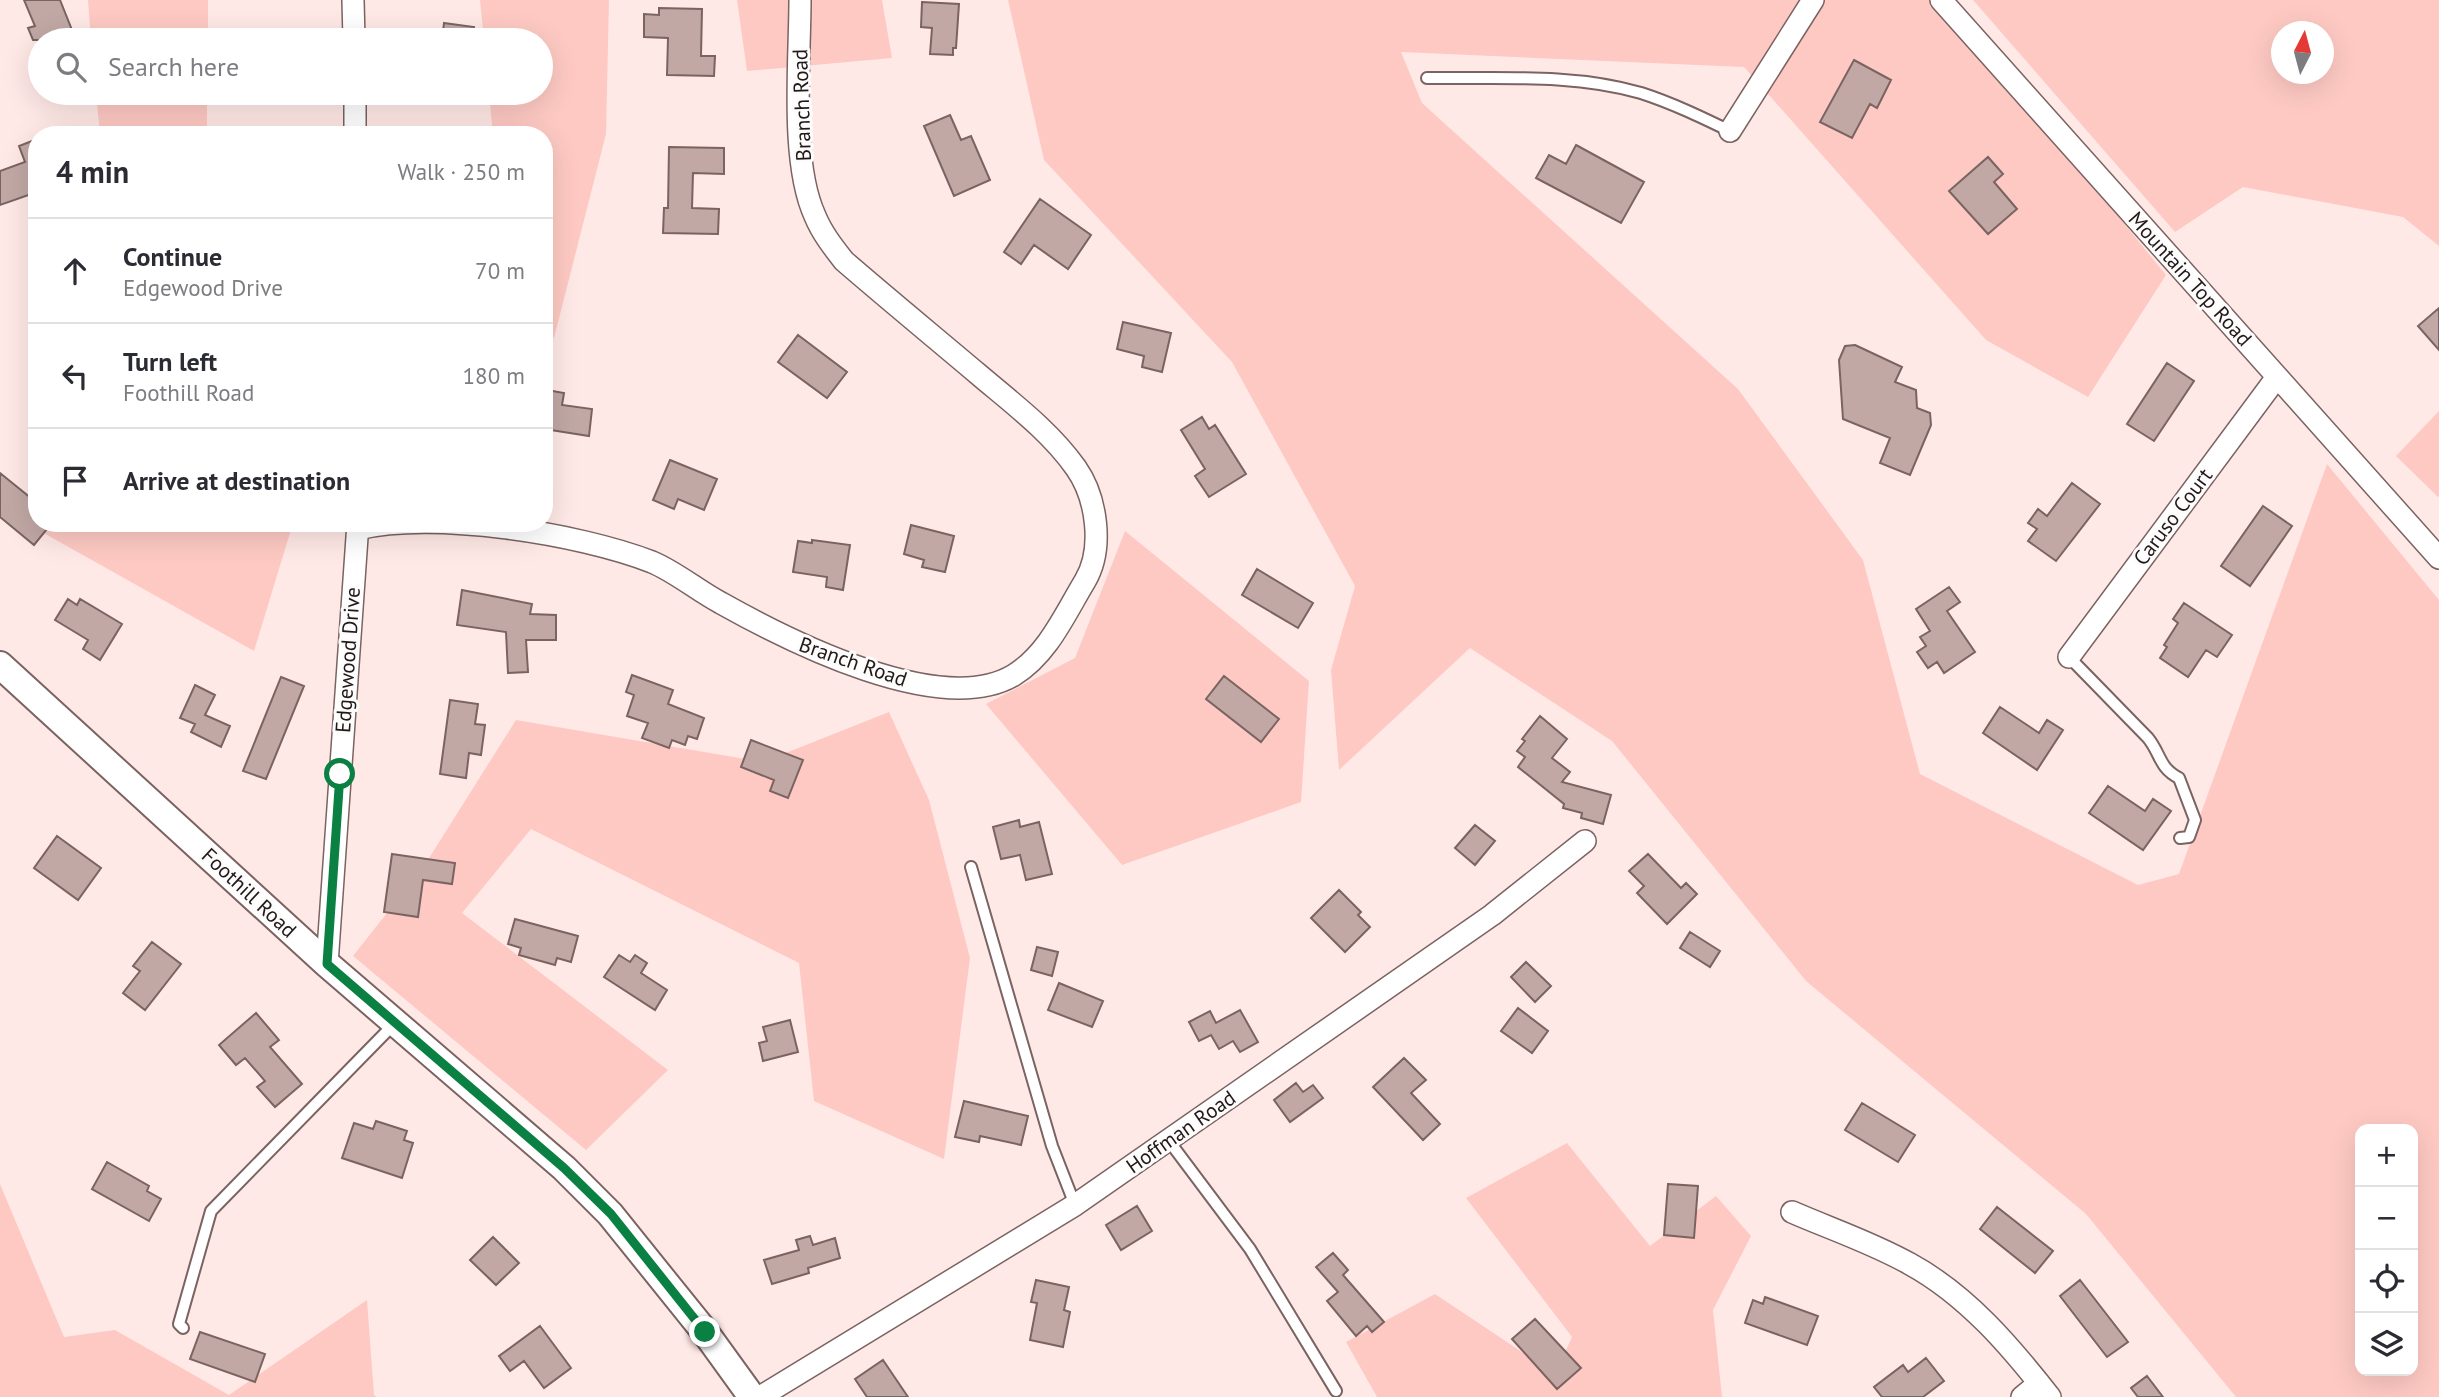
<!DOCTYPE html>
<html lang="en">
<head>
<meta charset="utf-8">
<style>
  :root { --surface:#fff; --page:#f7f7f7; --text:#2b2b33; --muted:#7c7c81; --line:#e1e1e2 }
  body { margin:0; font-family:"PT Sans",sans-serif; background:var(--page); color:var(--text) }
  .controls { position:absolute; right:21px; bottom:21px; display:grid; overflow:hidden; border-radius:14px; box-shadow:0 7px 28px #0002 }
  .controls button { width:63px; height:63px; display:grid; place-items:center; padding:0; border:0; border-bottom:2px solid var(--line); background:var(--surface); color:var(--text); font:35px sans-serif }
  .compass { position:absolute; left:2271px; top:21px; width:63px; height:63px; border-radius:50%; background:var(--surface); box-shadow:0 7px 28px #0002; rotate:6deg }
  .stop { position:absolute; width:21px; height:21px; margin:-16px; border:5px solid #0b8043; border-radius:50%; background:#fff }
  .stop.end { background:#0b8043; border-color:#fff; box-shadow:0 2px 7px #0008 }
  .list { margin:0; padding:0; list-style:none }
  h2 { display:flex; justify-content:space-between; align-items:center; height:91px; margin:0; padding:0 28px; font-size:30px }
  h2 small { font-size:23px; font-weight:400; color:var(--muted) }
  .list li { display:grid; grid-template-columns:46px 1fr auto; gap:21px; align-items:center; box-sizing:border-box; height:105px; padding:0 28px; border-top:2px solid var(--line) }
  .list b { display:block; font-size:26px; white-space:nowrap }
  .list p { margin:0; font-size:23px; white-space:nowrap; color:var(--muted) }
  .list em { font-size:23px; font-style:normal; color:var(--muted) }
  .icon { flex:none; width:38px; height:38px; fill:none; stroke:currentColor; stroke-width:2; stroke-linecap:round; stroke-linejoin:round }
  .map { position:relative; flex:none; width:2439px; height:1397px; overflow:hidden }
  .search { position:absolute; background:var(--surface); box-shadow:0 7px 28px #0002; left:28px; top:28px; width:525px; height:77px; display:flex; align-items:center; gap:18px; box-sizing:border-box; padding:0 24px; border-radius:38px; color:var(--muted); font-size:26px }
  .panel { position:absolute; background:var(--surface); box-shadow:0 7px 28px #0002; left:28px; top:126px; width:525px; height:406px; border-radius:28px }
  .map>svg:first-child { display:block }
  .green { fill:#fec9c3; fill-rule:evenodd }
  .building { fill:#c1a8a5; stroke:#7a6361; stroke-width:2 }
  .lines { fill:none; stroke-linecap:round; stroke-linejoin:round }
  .service-casing { stroke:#7a6361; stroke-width:14 }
  .minor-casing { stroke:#7a6361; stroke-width:24 }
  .tertiary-casing { stroke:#7a6361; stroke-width:30 }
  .service { stroke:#fff; stroke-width:10 }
  .minor { stroke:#fff; stroke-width:21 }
  .tertiary { stroke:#fff; stroke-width:26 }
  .route { stroke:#0b8043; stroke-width:9 }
  .labels { text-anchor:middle; stroke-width:6; stroke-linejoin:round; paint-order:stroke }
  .street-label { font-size:21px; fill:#211817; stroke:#fcfcfc }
</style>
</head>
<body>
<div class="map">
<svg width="2439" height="1397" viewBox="0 0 2439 1397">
  <rect width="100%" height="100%" fill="#ffe9e7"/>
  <path class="green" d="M88,0h120v40h-117z
    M480,0h129l-3,134 -52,204h-10v-203h-51l-4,-42h52v-53h-57z
    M737,0h145l10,58 -145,13z
    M1008,0h934l224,275 -78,122 -102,-57 -242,-273 -343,-15 21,51 316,286 125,171 57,214 218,111 41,-11 148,-410 112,136v797h-203l-150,-183 -280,-233 -194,-240 -142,-93 -131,122 -8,-100 24,-84 -123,-224 -188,-202zM2360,1129h53v242h-53z
    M1973,0h466v246l-36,-29 -160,-30 -68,45zM2282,32h42v42h-42z
    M96,93h111v42h-107z
    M2439,411v85l-1,1 -42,-41z
    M37,503v20h256l-39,128 -230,-129z
    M1125,531l184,150 -8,121 -179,63 -136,-161 89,-46z
    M889,712l40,88 41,158 -26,201 -130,-58 -15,-138 -268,-134 -69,84 206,157 -82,80 -233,-194 71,-90 92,-146 247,42z
    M1567,1143l83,103 66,-50 35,40 -38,74 9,87h-345l-31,-55 89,-48 120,80 17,-37 -106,-139z
    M0,1184l64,153 51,-7 114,65 138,-95 7,95 3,2h-377z"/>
  <path class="building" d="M24,0h36l16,40h-43l-5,-12 7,-2z
    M922,2l37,2 -3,44h-3v7l-23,-1 2,-26 -11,-1z
    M659,8l43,1 -1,47h14l-1,20 -47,-1 1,-37 -24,-1v-23l15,1z
    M444,23l30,4 -2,13h-30z
    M1854,60l37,20 -14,28 -7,-4 -18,34 -32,-16z
    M950,115l11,25 10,-4 19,44 -36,16 -30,-70z
    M37,139v53l-37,13v-34l25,-9 -6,-16z
    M1576,145l68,37 -23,41 -85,-45 13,-23 17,9z
    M669,147l55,1v26l-31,-1 -1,35 27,1 -1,25 -55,-1 1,-25h4z
    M1988,157l15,17 -9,8 23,27 -29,25 -39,-43z
    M1040,199l51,36 -23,34 -34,-24 -13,19 -17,-12z
    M2439,308v42l-21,-24z
    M1123,322l48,11 -9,39 -20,-5 2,-11 -27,-7z
    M798,335l49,37 -20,26 -49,-36z
    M1855,345l47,22 -7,15 21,8 1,18 13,5 1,12 -21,50 -30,-12 10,-25 -47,-19 -4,-59 6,-14z
    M2167,363l27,18 -40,60 -27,-17z
    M547,390l17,3 -2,12 30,4 -3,27 -45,-7z
    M1202,417l7,12 6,-4 31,49 -37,23 -14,-21 10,-7 -24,-39z
    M670,460l47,19 -13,31 -26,-11 -4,10 -21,-9z
    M0,473l37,30v20l10,6 -13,16 -34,-28z
    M2072,483l28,21 -44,57 -28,-20 9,-12 -9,-6 10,-14 9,7z
    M2263,506l29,20 -42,60 -29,-20z
    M911,525l43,11 -9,36 -23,-5 2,-7 -20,-6z
    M812,540l38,5 -7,45 -17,-3 1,-10 -34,-5 5,-31 14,2z
    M1257,569l56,34 -15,25 -56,-33z
    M1949,587l11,15 -13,9 28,41 -31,21 -7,-11 -9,6 -11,-16 9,-6 -6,-9 10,-6 -14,-22z
    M462,590l70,14 -2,10 26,1v25h-30l2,32 -20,1 -2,-41 -49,-7z
    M68,599l9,6 3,-6 42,25 -22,36 -17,-11 5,-9 -33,-20z
    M2184,603l48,32 -15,22 -11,-7 -18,27 -28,-19 7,-11 -3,-2 14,-22 -5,-4z
    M632,675l41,15 -5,14 36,14 -7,21 -9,-3 -3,9 -13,-5 -3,8 -27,-10 6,-15 -21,-7 7,-21 -8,-3z
    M1224,676l55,43 -18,23 -55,-43z
    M281,677l23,9 -38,93 -23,-8z
    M195,685l20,10 -10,20 25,11 -9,21 -30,-15 4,-8 -15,-6z
    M450,700l28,4 -3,20 10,1 -4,30 -12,-2 -3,25 -26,-4z
    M2000,707l39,26 8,-13 16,10 -26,40 -54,-37z
    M1540,716l27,23 -15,19 18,14 -8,10 49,13 -8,29 -22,-6 1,-5 -19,-5 1,-4 -46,-37 7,-10 -8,-6 8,-10 -3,-2z
    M751,740l52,20 -15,38 -18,-7 4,-11 -33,-13z
    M2108,786l37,25 8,-12 18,12 -28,39 -54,-37z
    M1019,820l1,7 19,-5 13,52 -26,6 -6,-25 -19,4 -8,-32z
    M1475,825l20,16 -20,24 -20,-17z
    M57,836l44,32 -23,32 -44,-32z
    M392,854l63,9 -3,21 -29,-4 -5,37 -34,-5z
    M1648,854l33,34 5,-5 11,11 -30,30 -30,-31 7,-7 -15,-15z
    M1339,890l22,22 -3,3 12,12 -25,25 -34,-34z
    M515,919l63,17 -7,26 -14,-4 -2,7 -36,-10 2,-7 -13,-4z
    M1690,932l30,19 -10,16 -30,-19z
    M152,942l29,22 -36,46 -22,-17 17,-22 -7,-5z
    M1037,947l21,5 -6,24 -21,-6z
    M619,955l11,7 5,-7 12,8 -6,10 26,17 -12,20 -51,-33z
    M1526,962l25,24 -16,16 -24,-25z
    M1059,983l44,18 -11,26 -44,-17z
    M1518,1008l30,23 -16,22 -31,-22z
    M1240,1010l18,32 -18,10 -7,-11 -14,8 -8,-14 -12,6 -10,-19 21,-11 6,12z
    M256,1013l23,27 -9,7 32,37 -27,23 -18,-20 8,-6 -20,-23 -9,7 -17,-20z
    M790,1020l8,32 -35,9 -4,-18 8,-2 -4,-14z
    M1404,1058l22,22 -15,13 29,31 -17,16 -50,-53z
    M1296,1083l7,9 10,-7 10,13 -33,24 -16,-22z
    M964,1101l64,15 -7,29 -41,-9 -1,6 -24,-5z
    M1862,1103l53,32 -17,27 -53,-32z
    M376,1121l31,10 -3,9 9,3 -11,35 -60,-20 12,-35 19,6z
    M107,1162l42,24 -2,5 14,8 -12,22 -57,-32z
    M1668,1184l30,2 -4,52 -30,-3z
    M1137,1206l15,25 -31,19 -15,-25z
    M1997,1207l56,44 -18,22 -55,-44z
    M810,1236l3,9 22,-7 5,20 -32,10 1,5 -37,11 -8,-24 35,-10 -3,-10z
    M493,1237l26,26 -23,22 -26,-25z
    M1333,1253l15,17 -5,5 41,47 -12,10 -5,-6 -11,10 -29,-35 11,-9 -22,-25z
    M1036,1280l33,7 -5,23 6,2 -7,35 -33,-7 7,-37 -6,-1z
    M2080,1280l48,62 -21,15 -47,-61z
    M1765,1297l53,19 -11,29 -62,-22 8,-23 10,4z
    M1535,1319l46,49 -24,21 -45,-50z
    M540,1326l31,42 -27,20 -20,-27 -14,10 -11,-15z
    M200,1332l65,22 -10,28 -65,-23z
    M1926,1358l18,23 -21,16h-41l-8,-10 29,-22 5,7z
    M883,1360l25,37h-41l-12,-18z
    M2147,1376l16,21h-25l-7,-9z"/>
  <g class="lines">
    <g class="service-casing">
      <path id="service" d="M1427,78c70,1 146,-5 214,15 31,10 60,24 89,38
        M2069,657l79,81c13,16 11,30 31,40l16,42 -6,17 -9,1
        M971,867l81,279 23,59
        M1169,1141l81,108 86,142
        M183,1328l-4,-4 32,-113 184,-188"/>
    </g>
    <g class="minor-casing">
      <path id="minor" d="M353,0l1,40
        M1941,0l498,558
        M355,93v42
        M1730,131l83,-131
        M357,529c78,-18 220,4 295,33 24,10 46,29 69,41 66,37 220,116 293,72 34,-21 51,-61 71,-94 19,-32 12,-83 -9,-113 -26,-37 -64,-65 -98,-94 -45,-38 -90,-75 -134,-113 -11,-14 -22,-28 -29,-45 -25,-54 -15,-156 -15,-216
        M2069,657l208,-280
        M327,964l31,-441
        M1792,1212c39,17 81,31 118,52 57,31 101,83 140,133
        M760,1397l315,-192 417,-290 93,-74
        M2022,1397l17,-14"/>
    </g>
    <g class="tertiary-casing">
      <path id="tertiary" d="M0,665l327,299 237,204 46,46 95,118 47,65"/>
    </g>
    <use href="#service" class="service"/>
    <use href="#minor" class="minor"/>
    <use href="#tertiary" class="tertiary"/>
  </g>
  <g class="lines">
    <path class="route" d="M340,774l-13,190 237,204 47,46 94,118"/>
  </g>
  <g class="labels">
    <g class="street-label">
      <text transform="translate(802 105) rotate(-92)" y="7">Branch Road</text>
      <text transform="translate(2190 279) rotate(48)" y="7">Mountain Top Road</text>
      <text transform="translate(2173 517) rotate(-53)" y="7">Caruso Court</text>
      <text transform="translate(348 660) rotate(-86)" y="7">Edgewood Drive</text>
      <text transform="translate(853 662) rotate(19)" y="7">Branch Road</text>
      <text transform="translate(249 893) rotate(43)" y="7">Foothill Road</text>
      <text transform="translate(1181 1132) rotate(-35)" y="7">Hoffman Road</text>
    </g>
  </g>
</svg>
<div class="controls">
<button>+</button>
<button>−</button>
<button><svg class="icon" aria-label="locate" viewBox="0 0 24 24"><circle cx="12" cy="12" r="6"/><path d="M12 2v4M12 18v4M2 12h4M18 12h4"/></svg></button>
<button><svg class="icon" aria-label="layers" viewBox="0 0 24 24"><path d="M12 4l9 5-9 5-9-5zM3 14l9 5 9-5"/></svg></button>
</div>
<svg class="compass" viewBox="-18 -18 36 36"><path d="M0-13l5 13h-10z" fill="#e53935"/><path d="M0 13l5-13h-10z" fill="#7c7c81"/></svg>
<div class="stop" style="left:340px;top:774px"></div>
<div class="stop end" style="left:705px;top:1332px"></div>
<div class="search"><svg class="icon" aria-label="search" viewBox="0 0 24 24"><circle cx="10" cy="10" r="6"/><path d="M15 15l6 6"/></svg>Search here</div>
<section class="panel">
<h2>4 min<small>Walk · 250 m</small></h2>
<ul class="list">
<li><svg class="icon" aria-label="ahead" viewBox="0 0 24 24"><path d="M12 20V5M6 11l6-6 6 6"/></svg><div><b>Continue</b><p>Edgewood Drive</p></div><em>70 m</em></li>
<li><svg class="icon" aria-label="left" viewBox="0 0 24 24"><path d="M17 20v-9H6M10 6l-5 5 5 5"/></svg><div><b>Turn left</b><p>Foothill Road</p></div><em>180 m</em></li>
<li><svg class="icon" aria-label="arrive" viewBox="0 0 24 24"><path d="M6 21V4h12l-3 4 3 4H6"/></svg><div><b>Arrive at destination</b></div></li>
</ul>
</section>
</div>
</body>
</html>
